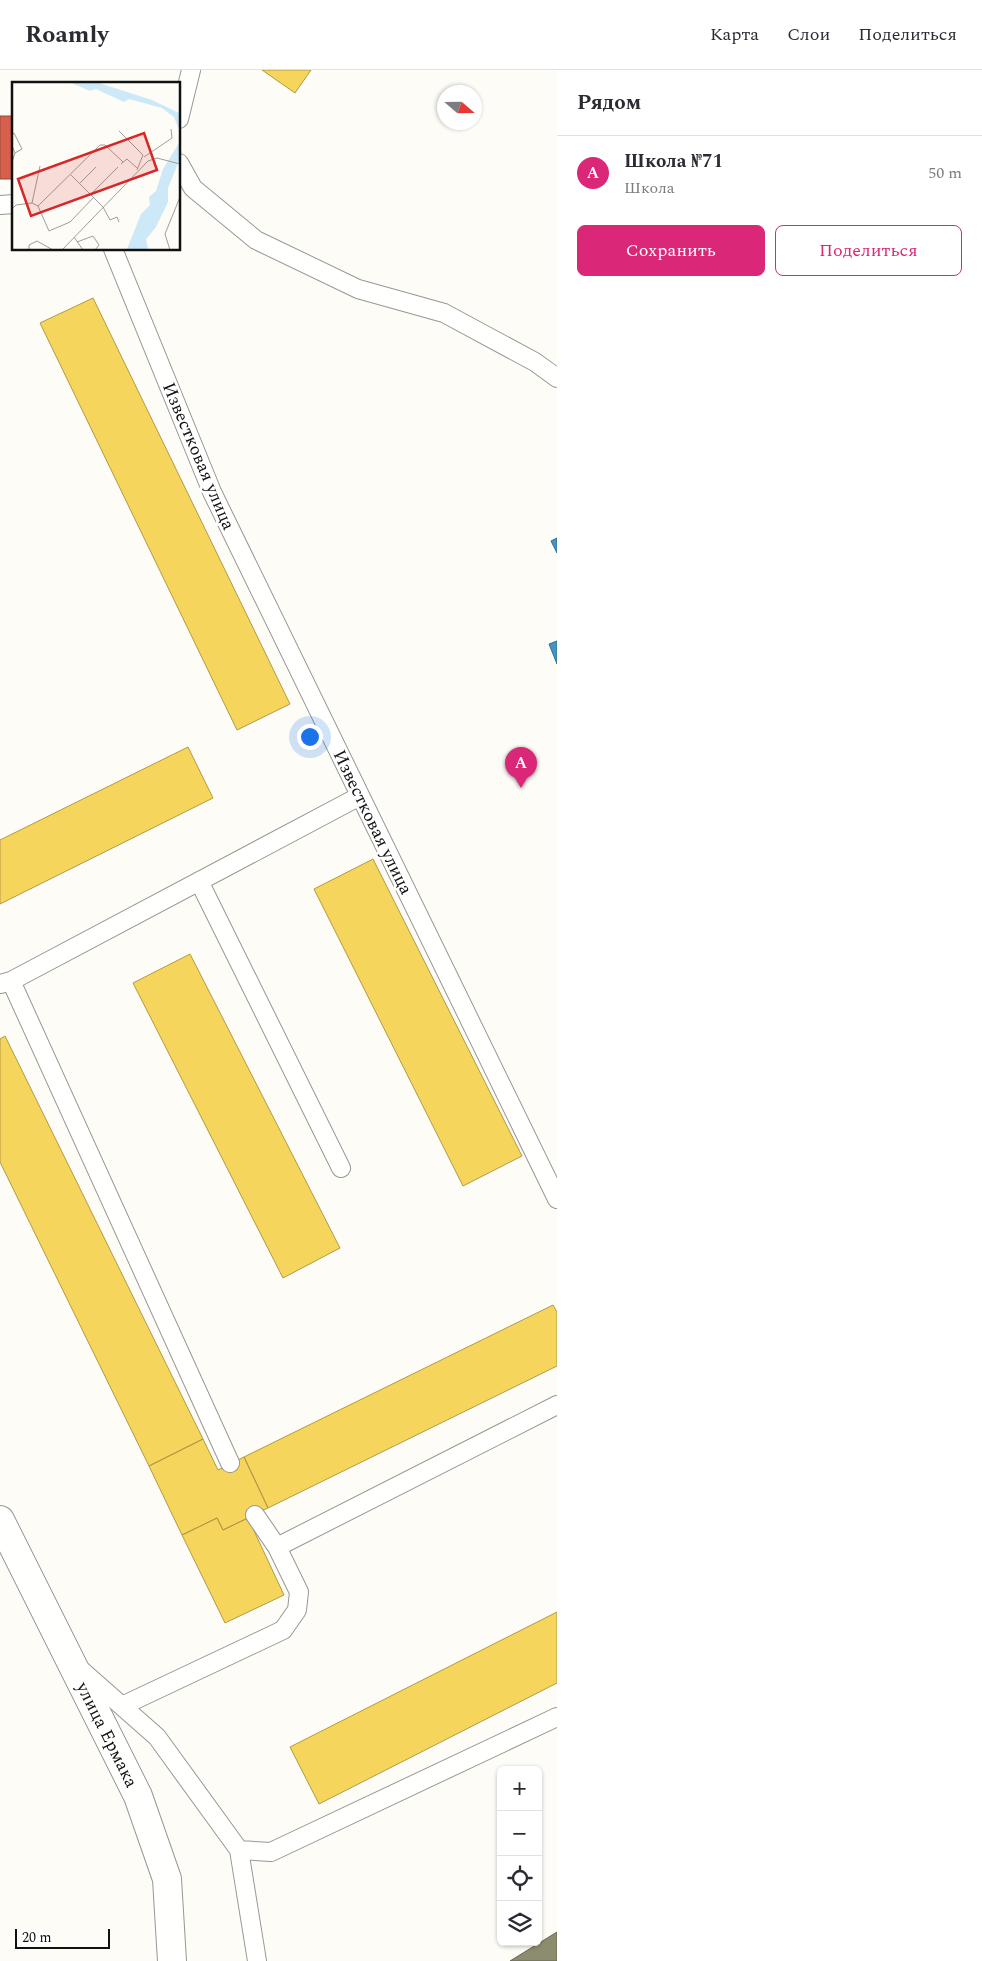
<!DOCTYPE html>
<html lang="ru">
<head>
<meta charset="utf-8">
<style>
  :root { --surface:#fff; --page:#f7f7f7; --text:#2b2b33; --muted:#7c7c81; --line:#e1e1e2; --accent:#db2777 }
  body { margin:0; font-family:Spectral,serif; background:var(--page); color:var(--text) }
  .controls { position:absolute; right:15px; bottom:15px; display:grid; overflow:hidden; border-radius:8px; box-shadow:0 1px 4px #0004 }
  .controls button { width:45px; height:45px; display:grid; place-items:center; padding:0; border:0; border-bottom:1px solid var(--line); background:var(--surface); color:var(--text); font:25px sans-serif }
  .compass { position:absolute; left:437px; top:15px; width:45px; height:45px; border-radius:50%; background:var(--surface); box-shadow:0 1px 4px #0004; rotate:110deg }
  .scale { position:absolute; left:15px; bottom:12px; width:95px; box-sizing:border-box; padding-left:5px; border:2px solid #111; border-top:0; font-size:14px; line-height:18px; white-space:nowrap; color:#111; -webkit-text-stroke:4px #fff; paint-order:stroke }
  .you { position:absolute; left:309px; top:666px; width:18px; height:18px; margin:-12px; border:4px solid #fff; border-radius:50%; background:#1a73e8; box-shadow:0 0 0 8px #1a73e833 }
  .badge { display:grid; place-items:center; width:32px; height:32px; border-radius:50%; background:var(--accent); color:#fff; font-size:16px; font-weight:700 }
  .pin { position:absolute; translate:-50% -41px; filter:drop-shadow(0 1px 2px #0008) }
  .pin::after { content:''; position:absolute; top:26px; width:18px; height:15px; background:inherit; clip-path:polygon(0 0,100% 0,50% 100%) }
  .list { margin:0; padding:0; list-style:none }
  h2 { display:flex; justify-content:space-between; align-items:center; height:65px; margin:0; padding:0 20px; font-size:21px }
  h2 small { font-size:16px; font-weight:400; color:var(--muted) }
  .list li { display:grid; grid-template-columns:32px 1fr auto; gap:15px; align-items:center; box-sizing:border-box; height:75px; padding:0 20px; border-top:1px solid var(--line) }
  .list b { display:block; font-size:19px; white-space:nowrap }
  .list p { margin:0; font-size:16px; white-space:nowrap; color:var(--muted) }
  .list em { font-size:16px; font-style:normal; color:var(--muted) }
  .actions { display:flex; gap:10px; padding:15px 20px }
  .actions a { flex:1; padding:11px 0; border:1px solid var(--accent); border-radius:8px; text-align:center; font-size:18px; color:var(--accent) }
  .actions .main { background:var(--accent); color:#fff }
  .icon { flex:none; width:28px; height:28px; fill:none; stroke:currentColor; stroke-width:2; stroke-linecap:round; stroke-linejoin:round }
  .map { position:relative; flex:none; width:557px; height:1891px; overflow:hidden }
  header { display:flex; align-items:center; gap:30px; box-sizing:border-box; height:70px; padding:0 25px; background:var(--surface); border-bottom:1px solid var(--line) }
  header strong { font-size:24px }
  nav { display:flex; gap:28px; margin-inline-start:auto; font-size:18px }
  main { display:flex }
  aside { flex:1; background:var(--surface) }
  .map>svg:first-child { display:block }
  .homes { fill:#f6d55c; stroke:#b19a46 }
  .shops { fill:#d6604d; stroke:#9b483b }
  .schools { fill:#4393c3; stroke:#346c8e }
  .industry { fill:#8c8c6e; stroke:#676752 }
  .lines { fill:none; stroke-linecap:round; stroke-linejoin:round }
  .lane-casing { stroke:#979795; stroke-width:20 }
  .street-casing { stroke:#979795; stroke-width:30 }
  .lane { stroke:#fffffe; stroke-width:18 }
  .street { stroke:#fffffe; stroke-width:28 }
  .labels { text-anchor:middle; stroke-width:5; stroke-linejoin:round; paint-order:stroke }
  .street-label { font-size:18px; fill:#111; stroke:#fff }
  .inset-road { fill:none; stroke:#9f9e9b; stroke-width:1 }
  .view { fill:#d62828; fill-opacity:0.15; stroke:#d62828; stroke-width:2.5 }
  .inset-edge { fill:none; stroke:#111; stroke-width:2.5 }
</style>
</head>
<body>
<header>
<strong>Roamly</strong>
<nav><a>Карта</a><a>Слои</a><a>Поделиться</a></nav>
</header>
<main>
<div class="map">
<svg width="557" height="1891" viewBox="0 0 557 1891">
  <rect width="100%" height="100%" fill="#fdfcf7"/>
  <path class="homes" d="M262,0h49l-16,23z
    M93,228l197,406 -53,26 -197,-407z
    M188,677l25,51 -213,106v-64z
    M373,789l149,297 -59,30 -149,-297z
    M190,884l150,294 -57,30 -150,-295z
    M5,966l198,403 -54,27 -149,-304v-123z
    M553,1235l4,7v54l-289,142 -24,-51z
    M203,1369l15,31 26,-13 24,51 -45,22 -6,-12 -35,17 -33,-69z
    M217,1448l6,12 25,-12 36,77 -59,28 -43,-88z
    M557,1542v71l-238,121 -29,-57z"/>
  <path class="shops" d="M0,46h14v63h-14z"/>
  <path class="schools" d="M557,468v15l-6,-12z
    M557,571v23l-8,-20z"/>
  <path class="industry" d="M557,1862v29h-47z"/>
  <g class="lines">
    <g class="lane-casing">
      <path id="lane" d="M179,49l12,-49
        M179,93l14,25 63,52 102,49 86,24 91,49 22,16
        M0,135l14,-1
        M113,179l99,243 345,707
        M199,811l142,287
        M11,911l219,482
        M0,914l11,-3 349,-185
        M277,1477l280,-142
        M81,1600l76,67 82,113 32,2 286,-135
        M122,1636l161,-76 14,-20 2,-18 -22,-45 -22,-32
        M239,1780l18,111"/>
    </g>
    <g class="street-casing">
      <g id="street">
        <path id="s1" d="M0,1450l138,276 29,83 5,82"/>
      </g>
    </g>
    <use href="#lane" class="lane"/>
    <use href="#street" class="street"/>
  </g>
  <g class="labels">
    <g class="street-label">
      <text transform="translate(199 386) rotate(67)" y="6">Известковая улица</text>
      <text transform="translate(373 752) rotate(64)" y="6">Известковая улица</text>
      <text dy="6" stroke="none"><textPath href="#s1" startOffset="240">улица Ермака</textPath></text>
    </g>
  </g>
  <g transform="translate(12 12)">
    <rect width="168" height="168" fill="#fdfcf7"/>
    <path d="M57,0h27l56,18 27,13v16l-5,-12 -12,-9 -33,-9 -5,3 -28,-13 -6,2zM167,61v18l-11,27v14l-12,25 -10,12 2,10h-21l14,-35 9,-9 -1,-8 7,-6 7,-22z" fill="#cde8f7"/>
    <path class="inset-road" d="M107,49l24,24 -6,15M0,52l2,-1 8,16 -7,4M0,64l3,7 -3,9M132,75l28,-19 -1,-9M109,82l6,-5 10,9M59,93l32,32 7,13 7,-3 2,5M68,101l16,-16M80,111l26,-26M20,121l8,-37M26,124l11,25 21,-9 24,-25M0,127l4,-4 16,-2 6,3 62,-61h5l18,17M62,155l9,13M65,160l16,-6 6,9 -4,5M17,168v-5l8,-4 16,9M50,168l86,-89 9,-3 23,6M158,168l-5,-16 15,-37"/>
    <path class="view" d="M132,51l13,37 -126,46 -13,-37z"/>
    <rect width="168" height="168" class="inset-edge"/>
  </g>
</svg>
<div class="controls">
<button>+</button>
<button>−</button>
<button><svg class="icon" aria-label="locate" viewBox="0 0 24 24"><circle cx="12" cy="12" r="6"/><path d="M12 2v4M12 18v4M2 12h4M18 12h4"/></svg></button>
<button><svg class="icon" aria-label="layers" viewBox="0 0 24 24"><path d="M12 4l9 5-9 5-9-5zM3 14l9 5 9-5"/></svg></button>
</div>
<svg class="compass" viewBox="-18 -18 36 36"><path d="M0-13l5 13h-10z" fill="#e53935"/><path d="M0 13l5-13h-10z" fill="#7c7c81"/></svg>
<div class="scale">20 m</div>
<div class="you"></div>
<div class="pin badge" style="left:521px;top:718px">A</div>
</div>
<aside>
<h2>Рядом<small></small></h2>
<ul class="list">
<li><span class="badge">A</span><div><b>Школа №71</b><p>Школа</p></div><em>50 m</em></li>
</ul>
<div class="actions"><a class="main">Сохранить</a><a>Поделиться</a></div>
</aside>
</main>
</body>
</html>
